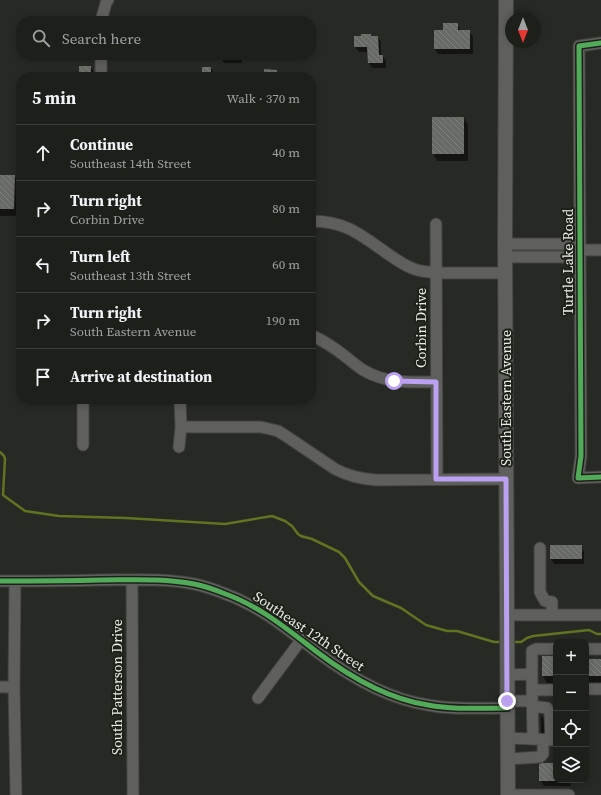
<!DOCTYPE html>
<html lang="en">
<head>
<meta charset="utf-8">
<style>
  :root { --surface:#1d1f1b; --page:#252724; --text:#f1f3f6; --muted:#a0a2a3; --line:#3b3d3a }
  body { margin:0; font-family:"Source Serif 4",serif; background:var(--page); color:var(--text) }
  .controls { position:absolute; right:12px; bottom:12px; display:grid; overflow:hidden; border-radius:8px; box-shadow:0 2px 6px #0003 }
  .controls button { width:36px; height:36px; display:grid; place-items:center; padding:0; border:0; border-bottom:1px solid var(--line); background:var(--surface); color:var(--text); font:20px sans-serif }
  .compass { position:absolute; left:505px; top:12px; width:36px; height:36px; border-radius:50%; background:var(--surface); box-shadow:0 2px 6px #0003; rotate:180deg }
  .stop { position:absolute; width:12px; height:12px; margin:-9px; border:3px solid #bca0f2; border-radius:50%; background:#fff }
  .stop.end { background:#bca0f2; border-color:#fff; box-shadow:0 1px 4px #0008 }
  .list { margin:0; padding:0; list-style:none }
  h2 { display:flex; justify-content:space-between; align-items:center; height:52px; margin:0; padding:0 16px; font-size:17px }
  h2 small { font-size:13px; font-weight:400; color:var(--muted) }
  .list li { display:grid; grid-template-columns:26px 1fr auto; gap:12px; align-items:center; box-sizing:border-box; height:56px; padding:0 16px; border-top:1px solid var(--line) }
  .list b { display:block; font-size:15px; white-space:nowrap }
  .list p { margin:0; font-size:13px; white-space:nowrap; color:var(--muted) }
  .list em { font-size:13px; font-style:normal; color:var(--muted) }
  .icon { flex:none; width:22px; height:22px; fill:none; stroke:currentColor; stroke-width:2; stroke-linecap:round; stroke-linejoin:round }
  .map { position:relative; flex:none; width:601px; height:795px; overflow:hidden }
  .search { position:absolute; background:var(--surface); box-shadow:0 2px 6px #0003; left:16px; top:16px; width:300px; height:44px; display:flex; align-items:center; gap:10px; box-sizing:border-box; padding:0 14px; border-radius:16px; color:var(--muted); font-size:15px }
  .panel { position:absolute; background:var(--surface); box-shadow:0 2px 6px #0003; left:16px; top:72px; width:300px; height:332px; border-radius:16px }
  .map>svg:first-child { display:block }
  .shadow { fill:#0007 }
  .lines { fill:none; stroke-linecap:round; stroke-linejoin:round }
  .stream { stroke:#5f7420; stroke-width:2.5 }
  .building { fill:url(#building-back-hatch) }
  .minor-casing { stroke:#424340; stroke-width:13 }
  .major-casing { stroke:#424340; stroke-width:16 }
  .minor { stroke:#5f605e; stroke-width:11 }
  .major { stroke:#5f605d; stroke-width:14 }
  .cycleway-casing { stroke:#1e2119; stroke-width:8 }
  .cycleway { stroke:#51ab58; stroke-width:5 }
  .route { stroke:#bca0f2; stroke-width:5 }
  .labels { text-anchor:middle; stroke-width:4; stroke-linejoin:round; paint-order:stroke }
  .street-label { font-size:14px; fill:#eaece6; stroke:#1e2119 }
</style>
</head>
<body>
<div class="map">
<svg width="601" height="795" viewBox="0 0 601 795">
  <defs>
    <pattern id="building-back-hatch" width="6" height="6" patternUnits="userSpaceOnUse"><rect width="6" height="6" fill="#686a66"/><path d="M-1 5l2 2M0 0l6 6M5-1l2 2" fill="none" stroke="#7e7f7c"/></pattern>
  </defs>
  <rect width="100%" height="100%" fill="#272924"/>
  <path class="shadow" d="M131,17l23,1 2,3h-25z
    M457,24l3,5v2h9l4,6v17h-35l-3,-5 9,-18z
    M370,35l2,2h6l3,5v14h2l3,5v7h-14l-3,-5 -1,-11h-9l-4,-5z
    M52,55h12v3h-11z
    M222,55h20v8h-18l-2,-3z
    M91,67l2,4v6h-13z
    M211,68l2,3v6h-10z
    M277,71l3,6h-15z
    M464,118l4,7v36h-31l-4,-8z
    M0,176h15l4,7 -1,33h-18z
    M581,546l3,6v12h-30l-3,-5z
    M556,657v26h-9l-4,-7z
    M586,660h15v23h-15z
    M541,715l1,1 2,3 1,16h-2l-2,-3z
    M556,764v16h15v6h-27l-4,-6z"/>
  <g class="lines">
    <path class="stream" d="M0,452l4,4 1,3 -2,36 22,16 34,5 67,2 99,6 47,-8 13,5 7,5 6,8 3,2 11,3 27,13 6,6 14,24 14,14 28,12 25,17 21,6h10l37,11h9
      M512,642h9l6,-4 6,-2 56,-6 8,4h4"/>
  </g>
  <path class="building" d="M443,23h15v7h12v19h-36v-19h9z
    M361,34h10v2h7l1,19h4v8h-15l-1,-16h-13v-11h7z
    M79,66h12v11h-12z
    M202,67h9v10h-9z
    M264,69l13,1v7h-13z
    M432,117h32v37h-32z
    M0,175h15l-1,34h-14z
    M550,545h32v14h-32z
    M542,656h14v20h-14z
    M586,659h15v17h-15z
    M542,763h14v18h-17v-17z"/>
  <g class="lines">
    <g class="minor-casing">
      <path id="minor" d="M101,21l5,-18 2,-3
        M601,43l-22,3 2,410 -3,22 23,-1
        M101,55v20l1,2
        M311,221c35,0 50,14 77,33 9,6 18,13 29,16 11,3 24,3 36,3 18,0 35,0 52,0
        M436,224l1,255
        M505,244h62l13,6
        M505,257h62l13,-7h21
        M311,335c13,6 24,13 35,22 5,4 11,9 17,13 24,14 46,12 73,12
        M181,427h80l17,4 8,5 49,33c13,7 27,10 41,11l130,-1
        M83,445v-46
        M179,447l2,-20 -1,-28
        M540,548v44l5,9 7,1v13
        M132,580l1,215
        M0,581c33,0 67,0 100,-1 31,0 63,-2 94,4 10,2 19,5 29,9 37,13 64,36 94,59 33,25 70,47 111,53 26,5 53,3 79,3
        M15,581l-1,106 2,108
        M506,615h95
        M556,649h-20l-4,2v39h24
        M586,649h15
        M507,675l25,-1
        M0,687h14
        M586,689h15
        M532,690l1,49
        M258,698l43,-58
        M507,701h25
        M532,706l15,2 3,5 1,27
        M507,738l49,2
        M507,759l33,-2 3,-3v-14
        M508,795h61"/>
    </g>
    <g class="major-casing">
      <path id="major" d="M506,0l-1,244 3,551"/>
    </g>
    <use href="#minor" class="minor"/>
    <use href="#major" class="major"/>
    <g class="cycleway-casing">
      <path id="cycleway" d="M601,43l-22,3 2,410 -3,22 23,-1
        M0,581c33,0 67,0 100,-1 31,0 63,-2 94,4 10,2 19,5 29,9 37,13 64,36 94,59 33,25 70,47 111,53 26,5 53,3 79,3"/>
    </g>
    <use href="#cycleway" class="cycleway"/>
  </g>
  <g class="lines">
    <path class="route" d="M394,381l42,1v97h70l1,222"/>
  </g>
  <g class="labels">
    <g class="street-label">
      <text transform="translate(568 262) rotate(-90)" y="5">Turtle Lake Road</text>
      <text transform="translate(421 328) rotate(-90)" y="5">Corbin Drive</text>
      <text transform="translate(506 398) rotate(-90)" y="5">South Eastern Avenue</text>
      <text transform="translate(309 631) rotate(34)" y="5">Southeast 12th Street</text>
      <text transform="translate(117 687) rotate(-90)" y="5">South Patterson Drive</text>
    </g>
  </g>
</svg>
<div class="controls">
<button>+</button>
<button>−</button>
<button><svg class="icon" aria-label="locate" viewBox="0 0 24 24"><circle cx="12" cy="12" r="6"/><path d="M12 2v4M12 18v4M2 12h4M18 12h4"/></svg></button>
<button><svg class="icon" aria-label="layers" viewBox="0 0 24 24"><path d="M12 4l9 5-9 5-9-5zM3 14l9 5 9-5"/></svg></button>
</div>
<svg class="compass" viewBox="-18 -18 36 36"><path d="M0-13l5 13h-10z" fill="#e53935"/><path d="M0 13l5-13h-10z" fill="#a0a2a3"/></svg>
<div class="stop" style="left:394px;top:381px"></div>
<div class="stop end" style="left:507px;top:701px"></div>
<div class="search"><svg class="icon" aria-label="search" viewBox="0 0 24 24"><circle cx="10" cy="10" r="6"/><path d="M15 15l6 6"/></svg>Search here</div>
<section class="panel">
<h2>5 min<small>Walk · 370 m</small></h2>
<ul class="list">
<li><svg class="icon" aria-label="ahead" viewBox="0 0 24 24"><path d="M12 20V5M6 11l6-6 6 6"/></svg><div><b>Continue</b><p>Southeast 14th Street</p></div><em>40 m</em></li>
<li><svg class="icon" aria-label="right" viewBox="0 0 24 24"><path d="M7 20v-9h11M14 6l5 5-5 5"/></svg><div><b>Turn right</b><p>Corbin Drive</p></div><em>80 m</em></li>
<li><svg class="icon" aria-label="left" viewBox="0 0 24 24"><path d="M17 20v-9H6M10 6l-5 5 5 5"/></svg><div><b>Turn left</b><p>Southeast 13th Street</p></div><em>60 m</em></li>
<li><svg class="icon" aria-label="right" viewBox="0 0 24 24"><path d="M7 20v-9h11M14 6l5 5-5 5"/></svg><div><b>Turn right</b><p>South Eastern Avenue</p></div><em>190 m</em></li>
<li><svg class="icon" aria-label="arrive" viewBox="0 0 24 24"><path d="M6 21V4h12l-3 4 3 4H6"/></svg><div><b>Arrive at destination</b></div></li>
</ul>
</section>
</div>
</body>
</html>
